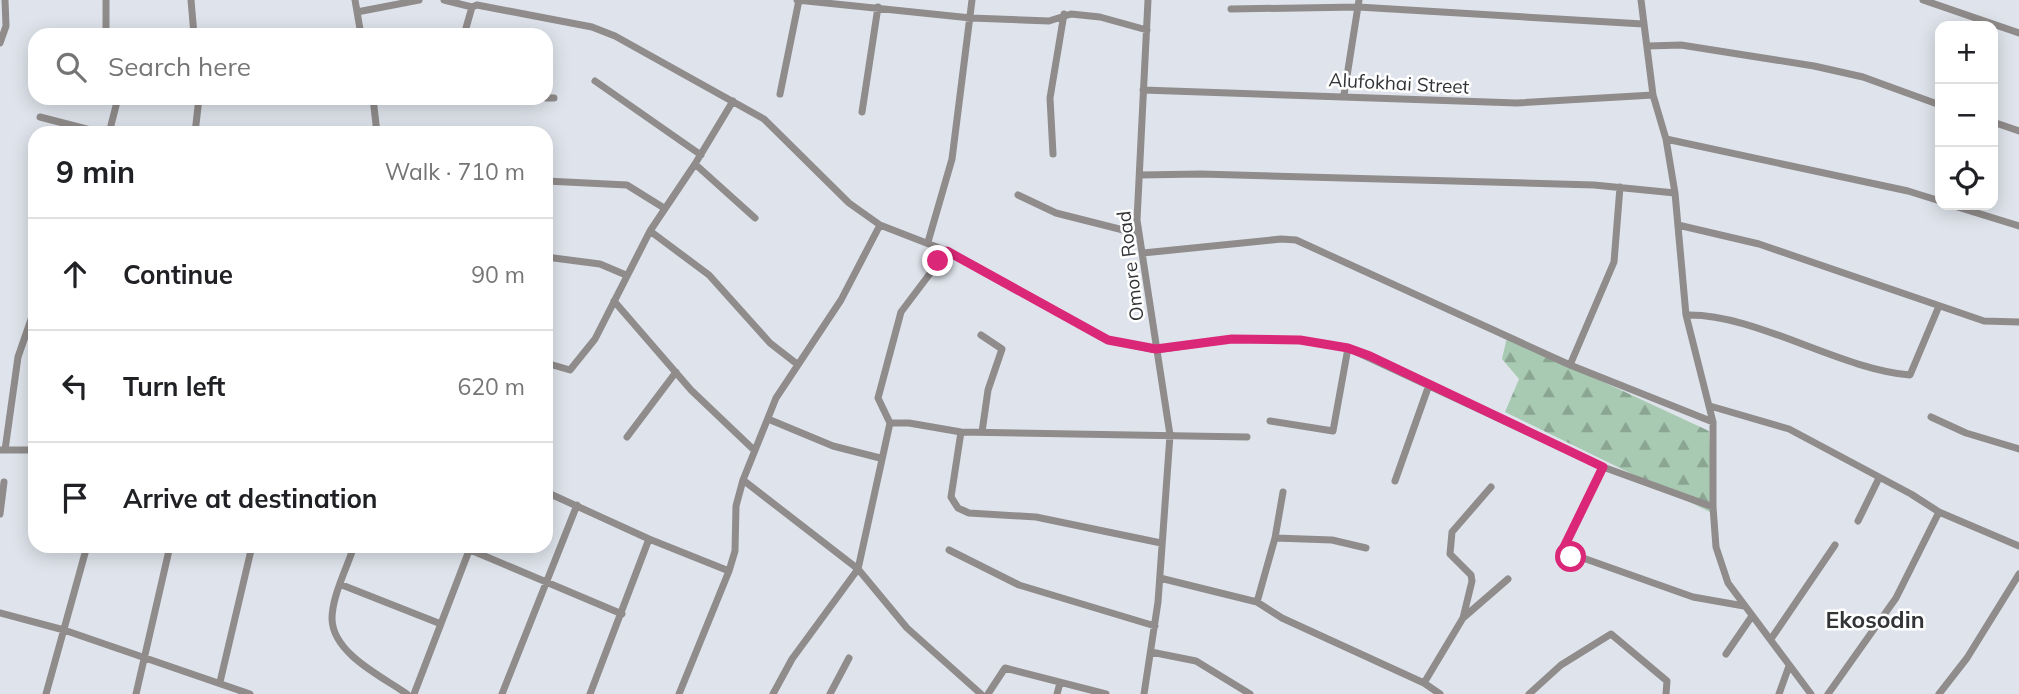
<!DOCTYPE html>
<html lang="en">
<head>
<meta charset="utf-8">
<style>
  :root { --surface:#fff; --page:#f2f2f2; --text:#202124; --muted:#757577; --line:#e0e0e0 }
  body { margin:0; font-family:Mulish,sans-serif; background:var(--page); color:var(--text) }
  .controls { position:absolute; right:21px; top:21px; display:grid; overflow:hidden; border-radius:14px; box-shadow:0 4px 18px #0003 }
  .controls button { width:63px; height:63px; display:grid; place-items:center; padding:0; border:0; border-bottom:2px solid var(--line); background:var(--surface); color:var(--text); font:35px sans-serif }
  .stop { position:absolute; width:21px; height:21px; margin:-16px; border:5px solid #db2777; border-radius:50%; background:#fff }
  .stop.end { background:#db2777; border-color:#fff; box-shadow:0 2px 7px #0008 }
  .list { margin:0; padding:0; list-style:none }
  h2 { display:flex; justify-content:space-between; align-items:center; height:91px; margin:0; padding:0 28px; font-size:30px }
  h2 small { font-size:23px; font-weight:400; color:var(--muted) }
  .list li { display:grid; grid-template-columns:46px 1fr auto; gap:21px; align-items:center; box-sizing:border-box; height:112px; padding:0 28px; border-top:2px solid var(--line) }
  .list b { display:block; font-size:26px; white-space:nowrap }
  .list em { font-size:23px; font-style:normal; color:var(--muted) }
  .icon { flex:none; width:38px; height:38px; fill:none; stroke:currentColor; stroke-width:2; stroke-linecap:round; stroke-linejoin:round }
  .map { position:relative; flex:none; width:2019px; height:694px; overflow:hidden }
  .search { position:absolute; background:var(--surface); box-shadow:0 4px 18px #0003; left:28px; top:28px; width:525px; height:77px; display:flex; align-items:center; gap:18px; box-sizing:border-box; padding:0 24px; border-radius:21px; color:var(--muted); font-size:26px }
  .panel { position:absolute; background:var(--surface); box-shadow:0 4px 18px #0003; left:28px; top:126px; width:525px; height:427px; border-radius:21px }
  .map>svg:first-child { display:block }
  .forest { fill:url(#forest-firs) }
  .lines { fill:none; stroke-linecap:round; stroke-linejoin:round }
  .minor { stroke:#908c8b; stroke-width:7 }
  .route { stroke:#db2777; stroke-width:9 }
  .labels { text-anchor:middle; stroke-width:5; stroke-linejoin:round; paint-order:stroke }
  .street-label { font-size:19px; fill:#323437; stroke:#fff }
  .quarter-label { font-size:23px; font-weight:bold; fill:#323437; stroke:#fff }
</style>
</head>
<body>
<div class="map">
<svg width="2019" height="694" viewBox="0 0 2019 694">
  <defs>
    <pattern id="forest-firs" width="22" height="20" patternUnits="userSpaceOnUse" patternTransform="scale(1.75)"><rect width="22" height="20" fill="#a9cab2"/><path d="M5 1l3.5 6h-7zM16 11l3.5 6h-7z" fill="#8aa592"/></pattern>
  </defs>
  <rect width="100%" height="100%" fill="#dfe4ec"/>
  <path class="forest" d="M1507,337l202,94 5,83 -209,-102 14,-33 -17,-20z"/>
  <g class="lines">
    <path class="minor" d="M191,0l3,35
      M355,0l6,35
      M444,0l28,7
      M797,0l174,18 78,3 22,-7 29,3 47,13
      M1641,0l12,95 13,44 9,54 11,122 27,107v85l3,40 12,36 83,111
      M1923,0l96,33
      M1231,9l127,-2 285,17
      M357,12l62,-12
      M106,35v-35
      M464,35l8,-28 5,-2 115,22 23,9 149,83 85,84 31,22 67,26 161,89 48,10 76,-11 68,1 48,8 255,119 110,40
      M0,43l6,-17 -1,-26
      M1648,46l33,-1 133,21 49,11 77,28
      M595,81l106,74
      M1143,90l374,13 136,-8
      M780,94l19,-94
      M1344,95l15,-95
      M373,98l4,35
      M546,98h8
      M862,112l16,-105
      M40,117l62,16
      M1993,122l26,9
      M109,133l9,-35
      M195,133l4,-35
      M1666,139l242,52 32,10
      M1053,154l-3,-56 14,-84
      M695,164l60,54
      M1140,175l61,-1 393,11 81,8
      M546,181l81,4 37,23
      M1018,195l38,18 83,21
      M1951,205l68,21
      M1678,225l81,19 225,77 35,1
      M650,231l59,44 61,68 27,21
      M928,242l24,-83 20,-159
      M1143,253l138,-14 15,1 274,125 143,57
      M546,257l54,7 26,11
      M614,301l77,89 63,60
      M1686,315c69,-2 152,54 224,60l29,-69
      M981,335l21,14 -14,41 -6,42
      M546,363l24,7 25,-31 55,-108 45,-67 38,-63
      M1570,365l44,-103 6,-75
      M1710,406l79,23 122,65 28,18 80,34
      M1931,417l35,16 53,16
      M768,419l65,27 47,12
      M1270,421l63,10 15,-83
      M890,423l-12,-25 23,-86 46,-61
      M961,432l-10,65 7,11 11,5 67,4 125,26
      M627,437l49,-65
      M0,450h35
      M5,450l13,-93 17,-49
      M1603,467l-39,80 2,5 127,45 51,9
      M743,480l115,89 49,59 74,66
      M1395,481l34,-96
      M546,492l103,47 80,32
      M0,514l4,-32
      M1858,521l21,-43
      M1275,538l57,2 34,8
      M354,546c-7,22 -22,50 -22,73 1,35 51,58 75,75
      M461,546l161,68
      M949,550l70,35 136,41
      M1160,578l97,24 25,16 142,65 16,11
      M342,585l99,39
      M1257,602l18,-64 8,-46
      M0,613l64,17 186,64
      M1463,618l45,-39
      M1771,639l64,-94
      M1151,652l45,9 54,33
      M1726,654l26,-38
      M220,682l32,-136
      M1424,683l39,-65 9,-37 -1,-6 -21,-21 2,-22 39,-45
      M46,694l41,-148
      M136,694l34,-148
      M414,694l56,-146
      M502,694l75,-189
      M590,694l59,-155
      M679,694l50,-123 6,-20 1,-45 7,-26 33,-82 65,-98 39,-75
      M773,694l19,-35 66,-90 32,-146h19l52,9 286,5
      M830,694l19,-36
      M988,694l17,-26 101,26
      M1057,694l3,-11
      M1144,694l14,-92 12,-167 -33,-215 11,-220
      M1529,694l32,-29 50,-31 56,47 -1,13
      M1779,694l10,-28
      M1828,694l68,-96 43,-86
      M1939,694l28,-36 52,-84"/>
  </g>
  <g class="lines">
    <path class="route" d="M938,261l9,-10 161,89 48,9 76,-10 68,1 48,8 22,8 233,111 -39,80 7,10"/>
  </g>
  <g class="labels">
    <g class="street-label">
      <text transform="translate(1399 83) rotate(3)" y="7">Alufokhai Street</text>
      <text transform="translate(1130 266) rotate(-97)" y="7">Omore Road</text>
    </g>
    <g class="quarter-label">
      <text x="1875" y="628">Ekosodin</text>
    </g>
  </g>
</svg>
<div class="controls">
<button>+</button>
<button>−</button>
<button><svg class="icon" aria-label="locate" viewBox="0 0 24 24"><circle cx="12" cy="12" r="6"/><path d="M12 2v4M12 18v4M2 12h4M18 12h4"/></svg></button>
</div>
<div class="stop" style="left:1571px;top:557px"></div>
<div class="stop end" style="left:938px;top:261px"></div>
<div class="search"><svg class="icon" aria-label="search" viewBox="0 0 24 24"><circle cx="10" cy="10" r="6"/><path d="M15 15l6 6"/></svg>Search here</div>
<section class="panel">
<h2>9 min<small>Walk · 710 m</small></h2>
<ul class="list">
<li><svg class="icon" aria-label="ahead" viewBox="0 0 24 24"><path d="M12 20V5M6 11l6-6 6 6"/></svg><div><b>Continue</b></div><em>90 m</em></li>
<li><svg class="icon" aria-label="left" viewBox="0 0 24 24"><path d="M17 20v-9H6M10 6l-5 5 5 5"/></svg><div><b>Turn left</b></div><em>620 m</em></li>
<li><svg class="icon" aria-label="arrive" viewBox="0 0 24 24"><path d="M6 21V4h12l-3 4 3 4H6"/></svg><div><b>Arrive at destination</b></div></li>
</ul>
</section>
</div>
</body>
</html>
